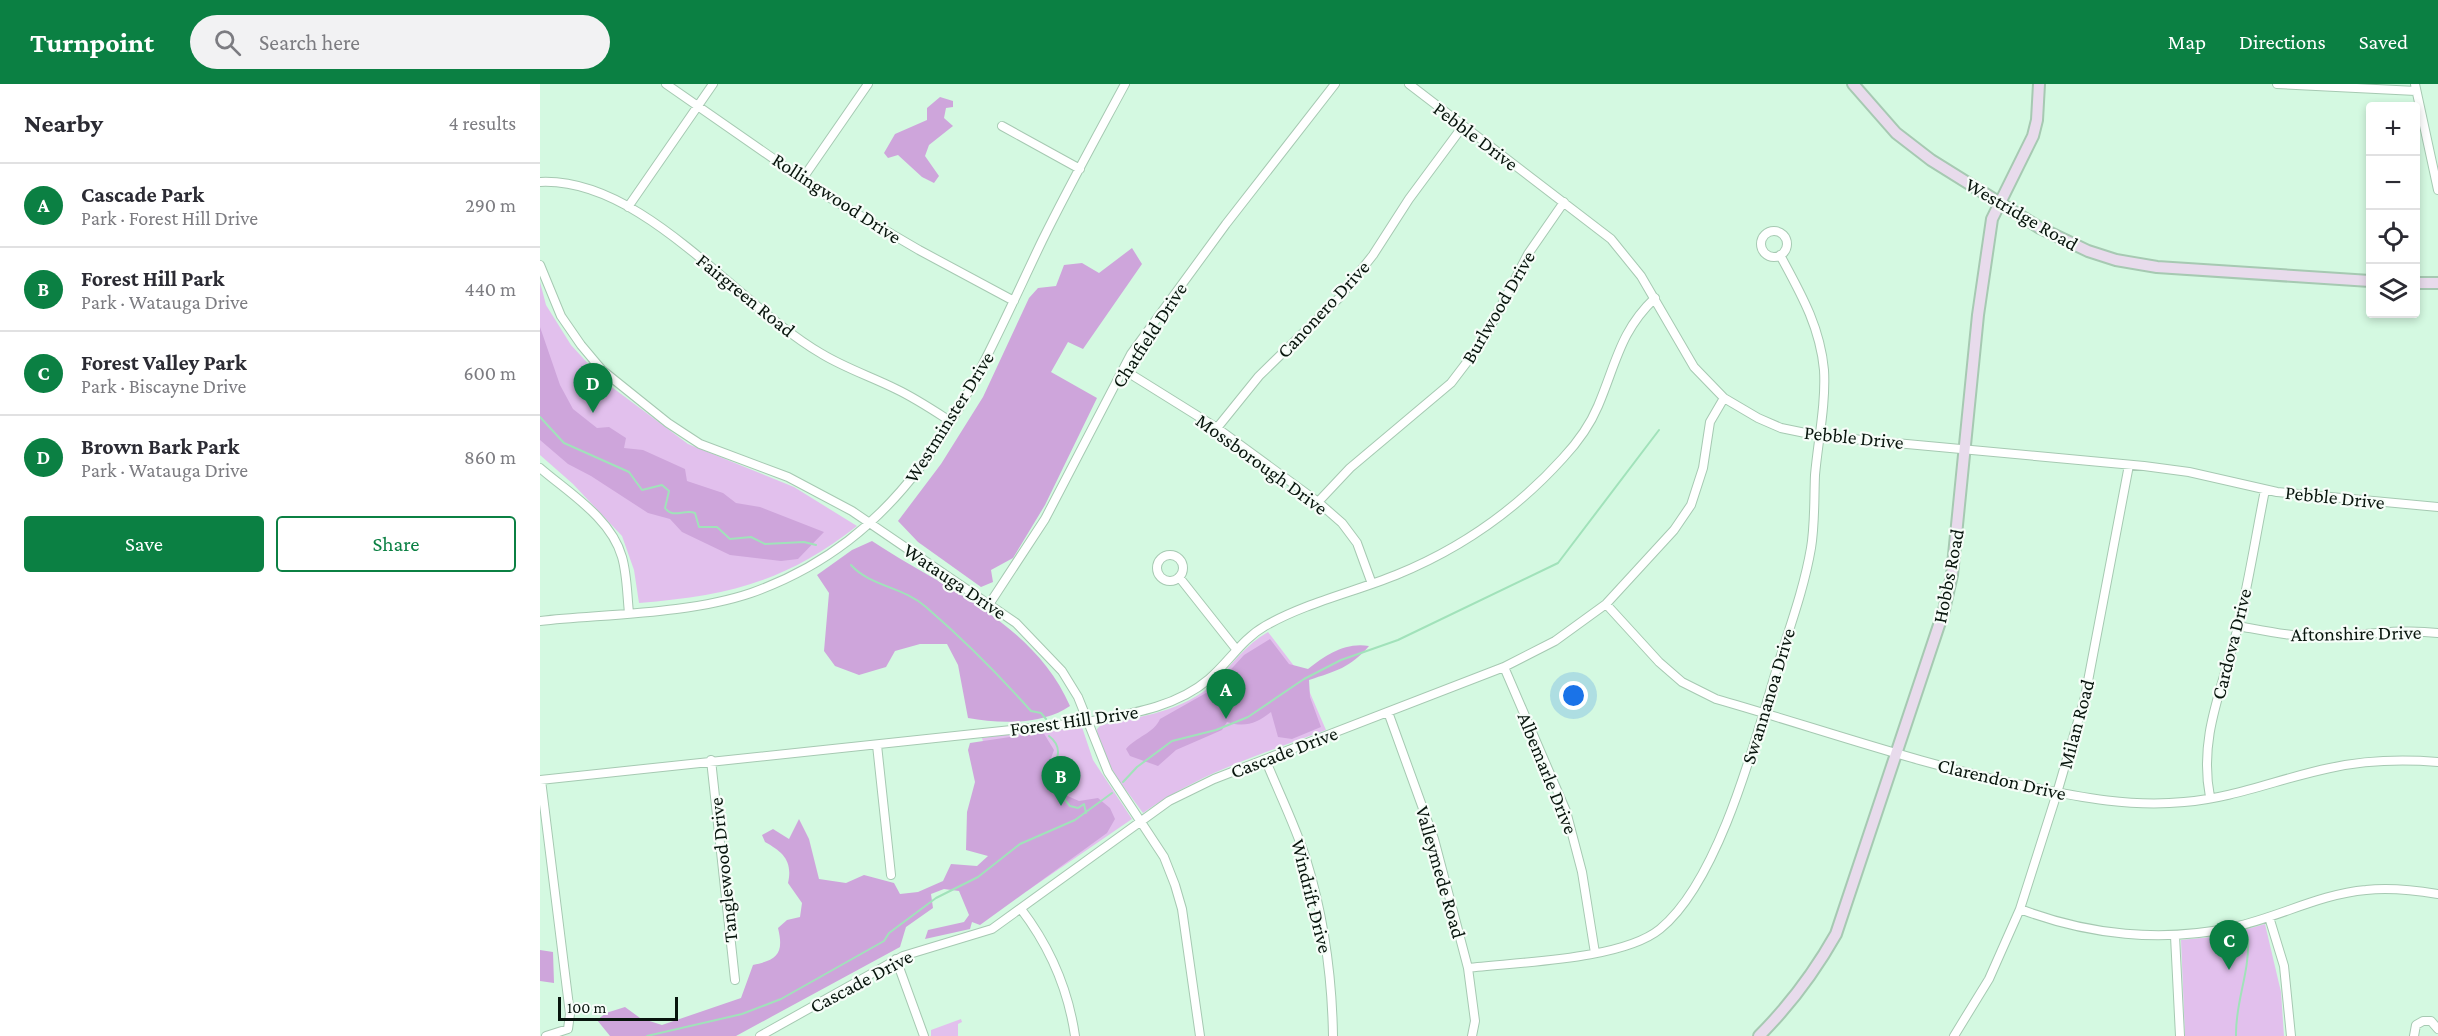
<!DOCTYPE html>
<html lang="en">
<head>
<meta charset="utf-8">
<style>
  :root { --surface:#fff; --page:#f2f2f3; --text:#2b2b33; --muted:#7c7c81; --line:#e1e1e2; --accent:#0b8043 }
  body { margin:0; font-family:"Crimson Pro",serif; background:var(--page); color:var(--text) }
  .controls { position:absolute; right:18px; top:18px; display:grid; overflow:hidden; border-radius:6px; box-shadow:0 3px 9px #0003 }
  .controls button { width:54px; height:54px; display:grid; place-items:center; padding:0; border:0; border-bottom:2px solid var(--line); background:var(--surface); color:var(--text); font:30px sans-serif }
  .scale { position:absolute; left:18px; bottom:15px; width:120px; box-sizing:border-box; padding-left:6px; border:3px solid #08150d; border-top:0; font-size:16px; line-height:21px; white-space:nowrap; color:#08150d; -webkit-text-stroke:4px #f6fdf8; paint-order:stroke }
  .you { position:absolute; left:1034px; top:612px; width:21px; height:21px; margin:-15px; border:4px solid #fff; border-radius:50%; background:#1a73e8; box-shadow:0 0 0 9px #1a73e833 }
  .badge { display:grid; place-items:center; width:39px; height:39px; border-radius:50%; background:var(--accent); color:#fff; font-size:20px; font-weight:700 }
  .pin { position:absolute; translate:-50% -50px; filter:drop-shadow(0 2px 3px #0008) }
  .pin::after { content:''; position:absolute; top:32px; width:21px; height:18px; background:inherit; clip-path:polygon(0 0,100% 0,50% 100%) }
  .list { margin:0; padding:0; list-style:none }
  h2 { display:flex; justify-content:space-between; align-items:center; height:78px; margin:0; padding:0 24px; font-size:26px }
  h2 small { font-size:20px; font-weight:400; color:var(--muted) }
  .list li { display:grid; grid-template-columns:39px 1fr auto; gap:18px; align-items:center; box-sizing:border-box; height:84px; padding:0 24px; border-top:2px solid var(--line) }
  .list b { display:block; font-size:22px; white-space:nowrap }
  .list p { margin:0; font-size:20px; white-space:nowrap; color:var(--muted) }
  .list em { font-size:20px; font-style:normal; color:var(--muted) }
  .actions { display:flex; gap:12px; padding:18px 24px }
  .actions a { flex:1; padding:14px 0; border:2px solid var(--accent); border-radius:6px; text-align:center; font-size:21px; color:var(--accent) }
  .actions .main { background:var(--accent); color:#fff }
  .icon { flex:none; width:33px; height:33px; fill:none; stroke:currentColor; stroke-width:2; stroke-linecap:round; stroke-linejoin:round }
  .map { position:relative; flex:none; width:1898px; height:952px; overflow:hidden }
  header { display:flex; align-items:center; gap:36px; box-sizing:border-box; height:84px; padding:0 30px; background:var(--accent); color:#fff }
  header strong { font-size:28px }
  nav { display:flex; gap:33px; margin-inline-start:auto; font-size:21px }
  .search { width:420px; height:54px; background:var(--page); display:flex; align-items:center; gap:15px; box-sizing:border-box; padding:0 21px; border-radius:33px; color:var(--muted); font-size:22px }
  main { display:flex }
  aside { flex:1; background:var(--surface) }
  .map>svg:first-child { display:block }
  .green { fill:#e2c0ed }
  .forest { fill:#cea5db }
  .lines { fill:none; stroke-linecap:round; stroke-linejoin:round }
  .stream { stroke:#a1e2ba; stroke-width:2 }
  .street-casing { stroke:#a6c9b2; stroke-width:10 }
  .secondary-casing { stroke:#a6c9b2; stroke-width:14 }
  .street { stroke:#fff; stroke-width:8 }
  .secondary { stroke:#e8dbec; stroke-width:10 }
  .labels { text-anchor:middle; stroke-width:4.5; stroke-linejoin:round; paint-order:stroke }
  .street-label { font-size:20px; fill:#08150d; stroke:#f6fdf8 }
</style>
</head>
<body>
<header>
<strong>Turnpoint</strong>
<div class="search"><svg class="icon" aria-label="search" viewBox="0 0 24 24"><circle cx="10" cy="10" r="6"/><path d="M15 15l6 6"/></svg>Search here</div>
<nav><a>Map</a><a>Directions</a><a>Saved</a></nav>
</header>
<main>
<aside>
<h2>Nearby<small>4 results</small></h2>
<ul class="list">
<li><span class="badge">A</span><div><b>Cascade Park</b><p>Park · Forest Hill Drive</p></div><em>290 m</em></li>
<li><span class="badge">B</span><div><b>Forest Hill Park</b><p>Park · Watauga Drive</p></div><em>440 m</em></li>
<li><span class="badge">C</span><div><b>Forest Valley Park</b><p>Park · Biscayne Drive</p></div><em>600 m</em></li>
<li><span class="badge">D</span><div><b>Brown Bark Park</b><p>Park · Watauga Drive</p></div><em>860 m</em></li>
</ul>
<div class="actions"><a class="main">Save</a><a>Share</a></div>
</aside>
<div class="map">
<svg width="1898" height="952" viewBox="0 0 1898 952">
  <rect width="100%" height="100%" fill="#d4f9e1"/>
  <path class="green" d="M0,198l6,23 25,40 34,37 83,62 106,43 63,39c-71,56 -130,70 -218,77l-5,-33 -12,-34 -49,-52 -33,-29z
    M728,548l36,47 22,51c-65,24 -126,43 -183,83 -17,-24 -44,-54 -46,-84l4,-4c39,-8 83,-14 113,-42 18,-18 32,-39 54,-51z
    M541,640l12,36 39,59 -105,72 -45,-153z
    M1725,840l16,68 3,44h-99l-4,-96 41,-4z
    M421,935l1,3 -4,2v12h-27v-6z"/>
  <path class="forest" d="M400,13l13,4v6l-7,1 -2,10 9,8 -24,19 -4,11 14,20 -5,7 -12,-6 -24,-22 -10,3 -4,-5 11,-19 32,-14v-12z
    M592,164l10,16 -59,85 -15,-7 -17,30 46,26 -52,107 -32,53 -22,12 2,12 -12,5 -63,-45 -20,-21 43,-57 42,-67 46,-99 9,-10 18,-2 8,-21 18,-2 17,10z
    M0,243l20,58 13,24 24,19 12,-1 17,11 -2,10 19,2 42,19 2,12 36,12 13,10 24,4 64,25 -26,27 -17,2 -51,-6 -48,-23 -12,-13 -22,-6 -57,-37 -23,-12 -28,-24z
    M332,457c71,47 161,81 198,165 -27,19 -70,18 -102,12l-10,-53 -11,-21h-27l-25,7 -9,16 -27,8 -24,-9 -11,-15 5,-58 -12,-18 35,-25z
    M730,555l19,25 19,5c18,-14 37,-27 61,-23 -19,22 -33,25 -60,34l1,17 11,30 -29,12 -14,-2 -7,-25c-14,11 -26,16 -44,10l-5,8 -46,20 -18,16 -28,-10 -4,-7c10,-12 28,-16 34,-30l53,-30 31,-34z
    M503,648l11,18 -9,25 2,12 32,14 19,-3 12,10 5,11 -8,14 -127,92 -8,-3 -2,7 -45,10 3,-9 36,-8 5,-7 -10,-24 -15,-2 -13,5 2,14 -27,19 -6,20 -164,89h-126l-13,-16 9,-7 19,-6 15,11 22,7 79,-27 12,-33c25,-5 31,-12 25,-37l9,-8 13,-3 2,-14 -14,-20c5,-22 -5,-31 -23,-41l-3,-7 11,-6 16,10 10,-20 10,20 10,40 27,4 18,-8 30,8 6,11 18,-2 25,-11 8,-17 26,2 11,-10 -22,-6 1,-38 8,-30 -7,-32 2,-7z
    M0,866l13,2 1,31 -14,-2z"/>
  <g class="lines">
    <path class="stream" d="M0,333l24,26 65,29 13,18 20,-5 7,6 -4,17c8,11 19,1 30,5l4,14h18l13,12 21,-2 14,7 39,-2 12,3
      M311,481c20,22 51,21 75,42 37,32 73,68 105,104l10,2 5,6
      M509,652c17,13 6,27 -1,43l5,8 11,2 1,11 5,6 8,2 6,-4 2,9
      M583,698l14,-15 35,-26 44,-11 32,-13 56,-38 37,-19 57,-20 160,-77 101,-133
      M107,952l95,-22 39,-15 103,-58 5,-8 47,-35 42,-21 42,-33 55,-24 37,-27
      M1696,952c-1,-34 14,-63 12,-98"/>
    <g class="street-casing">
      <path id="street" d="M126,0l164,114 89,52 95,51
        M869,0l202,155 30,37 53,91 30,31 34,20 23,10 39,8 324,30 45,6 88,20 161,15
        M1737,0l139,7
        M1875,0l23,106
        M462,42l78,43
        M263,94l65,-94
        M0,98c103,-5 197,123 282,172 23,14 50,23 74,35 19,9 37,21 54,32
        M88,123l85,-123
        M1221 160a13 13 0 1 1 26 0a13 13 0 1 1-26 0Z
        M0,181l21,51 20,29 21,25 66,53 32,21 88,33 64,34 164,112 46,48 16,26 30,75 56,85 11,28 7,24 18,127
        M584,286l93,58 101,74 24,21 15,20 15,41
        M677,344l42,-52 80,-78 34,-43 36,-56 54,-73
        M0,384c29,25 71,50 82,89 5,17 5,37 7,56
        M778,418l32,-34 101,-85 32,-42 45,-87 36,-52
        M617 484a13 13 0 1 1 26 0a13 13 0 1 1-26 0Z
        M639,493l57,72
        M450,519l55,-84 86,-165 95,-130 109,-140
        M1066,520l53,58 23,20 34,17c105,30 208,67 315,88 51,11 101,20 153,15 50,-4 97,-24 146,-34 36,-8 71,-9 108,-6
        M0,537c66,-7 149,-7 211,-28 167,-59 221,-206 291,-352 26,-53 55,-105 83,-157
        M1698,542c28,5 55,11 84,11 39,-1 76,-9 116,-4
        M964,583l62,144 16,61 13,81
        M848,628l46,127 34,129 7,53 -3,15
        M337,661l14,130
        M171,676l24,220
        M726,677c13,32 29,64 40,98 18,58 26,117 27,177
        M0,696l546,-58c43,-8 89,-14 123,-43 20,-17 33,-40 56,-53 40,-23 89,-34 131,-51 64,-26 121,-66 167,-117 14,-15 27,-33 35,-52 18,-42 22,-75 57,-108
        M1,696l29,234 -2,15 -22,7
        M1670,713c-12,-62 14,-111 28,-171 11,-45 18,-91 27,-136
        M481,825c29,38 47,79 54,127
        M1480,825c68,26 142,34 214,18 45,-10 86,-33 132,-37 24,-3 48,0 72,4
        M1729,833l15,49 7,70
        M1635,852l5,100
        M356,875l28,77
        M928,884c50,-6 154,-8 192,-39 59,-48 95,-188 117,-261 12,-39 27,-79 34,-120 4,-24 3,-49 4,-73 3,-34 11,-71 9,-105 -4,-44 -24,-78 -44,-115
        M220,952l143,-80 89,-27 177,-128 45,-22 290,-112 51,-26 51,-37 68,-74 17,-25 12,-37 7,-46 14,-24
        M1414,952l35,-57 31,-70 37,-116 28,-96 44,-232
        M1874,952l2,-11 7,-4h8l7,8"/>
    </g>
    <g class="secondary-casing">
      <path id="secondary" d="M1313,0l43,49 35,27 109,68 48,23 28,9 41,7 213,14
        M1876,199h22
        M1219,952c31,-31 55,-63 77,-102l108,-324 8,-35 26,-260 14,-96 41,-83 4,-16 2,-36"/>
    </g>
    <use href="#street" class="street"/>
    <use href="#secondary" class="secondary"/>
  </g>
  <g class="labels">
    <g class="street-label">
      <text transform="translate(936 52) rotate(37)" y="7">Pebble Drive</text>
      <text transform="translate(297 114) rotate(33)" y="7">Rollingwood Drive</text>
      <text transform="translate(1482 130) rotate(30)" y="7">Westridge Road</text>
      <text transform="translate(206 211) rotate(39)" y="7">Fairgreen Road</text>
      <text transform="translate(958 223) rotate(-60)" y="7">Burlwood Drive</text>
      <text transform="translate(783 225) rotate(-47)" y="7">Canonero Drive</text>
      <text transform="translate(609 251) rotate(-57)" y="7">Chatfield Drive</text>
      <text transform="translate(409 333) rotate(-58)" y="7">Westminster Drive</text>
      <text transform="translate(1314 353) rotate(6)" y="7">Pebble Drive</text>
      <text transform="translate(722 380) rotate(36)" y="7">Mossborough Drive</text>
      <text transform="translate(1795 413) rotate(6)" y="7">Pebble Drive</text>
      <text transform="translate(1408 492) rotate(-79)" y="7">Hobbs Road</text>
      <text transform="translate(415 497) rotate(34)" y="7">Watauga Drive</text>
      <text transform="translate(1816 549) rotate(-1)" y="7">Aftonshire Drive</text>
      <text transform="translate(1691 560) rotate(-76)" y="7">Cardova Drive</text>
      <text transform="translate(1228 612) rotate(-73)" y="7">Swannanoa Drive</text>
      <text transform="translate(534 636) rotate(-8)" y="7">Forest Hill Drive</text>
      <text transform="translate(1536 640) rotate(-75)" y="7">Milan Road</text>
      <text transform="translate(744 668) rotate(-21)" y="7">Cascade Drive</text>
      <text transform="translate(1008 689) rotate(68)" y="7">Albemarle Drive</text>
      <text transform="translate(1462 695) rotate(13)" y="7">Clarendon Drive</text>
      <text transform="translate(183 786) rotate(-96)" y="7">Tanglewood Drive</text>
      <text transform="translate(901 788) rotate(74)" y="7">Valleymede Road</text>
      <text transform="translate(772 812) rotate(76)" y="7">Windrift Drive</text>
      <text transform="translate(321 897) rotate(-28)" y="7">Cascade Drive</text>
    </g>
  </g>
</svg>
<div class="controls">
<button>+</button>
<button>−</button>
<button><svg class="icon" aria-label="locate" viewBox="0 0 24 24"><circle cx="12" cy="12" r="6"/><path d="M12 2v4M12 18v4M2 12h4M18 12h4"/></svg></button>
<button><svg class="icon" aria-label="layers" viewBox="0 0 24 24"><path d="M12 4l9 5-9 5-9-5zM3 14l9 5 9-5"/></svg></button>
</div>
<div class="scale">100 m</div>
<div class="you"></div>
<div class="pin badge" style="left:686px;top:635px">A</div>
<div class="pin badge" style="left:521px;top:722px">B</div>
<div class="pin badge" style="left:1689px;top:886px">C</div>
<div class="pin badge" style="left:53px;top:329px">D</div>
</div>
</main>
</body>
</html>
